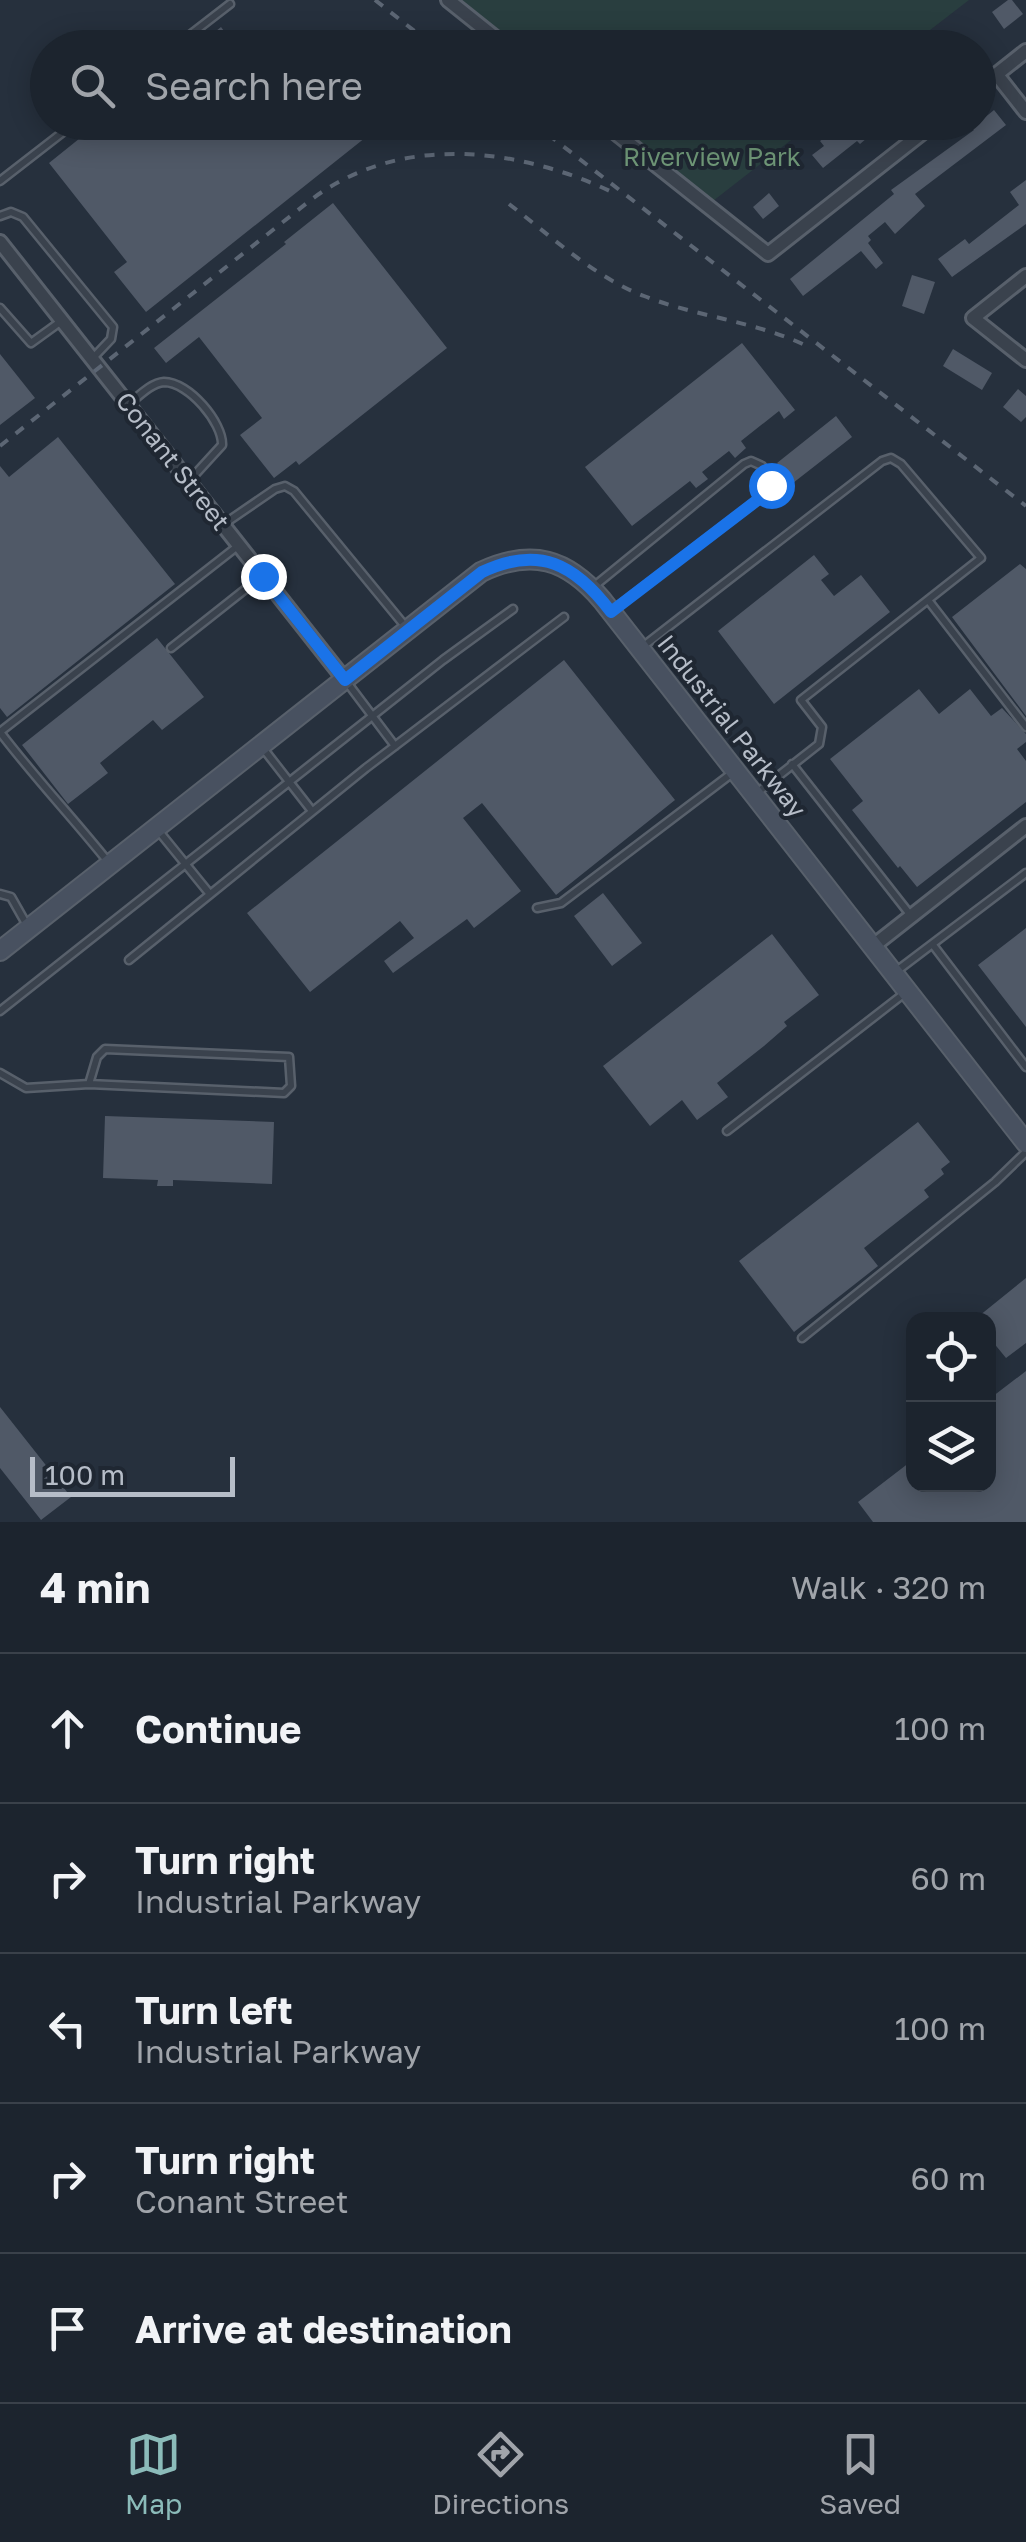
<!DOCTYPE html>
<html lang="en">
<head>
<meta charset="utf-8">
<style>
  :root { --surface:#1c242e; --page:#252c36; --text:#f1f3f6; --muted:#a0a4aa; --line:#3a414a; --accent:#8bbbb9 }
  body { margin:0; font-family:"Golos Text",sans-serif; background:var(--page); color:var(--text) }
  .controls { position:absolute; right:30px; bottom:30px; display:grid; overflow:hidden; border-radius:20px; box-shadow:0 5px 25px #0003 }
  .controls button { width:90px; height:90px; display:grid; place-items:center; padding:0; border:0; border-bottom:2px solid var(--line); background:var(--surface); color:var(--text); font:50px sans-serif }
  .scale { position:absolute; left:30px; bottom:25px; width:205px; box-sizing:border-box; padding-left:10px; border:5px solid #b6bdc8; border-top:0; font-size:28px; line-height:35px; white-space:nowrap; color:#b6bdc8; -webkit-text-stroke:8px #1f2732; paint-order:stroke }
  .stop { position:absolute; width:30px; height:30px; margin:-22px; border:8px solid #1a73e8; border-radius:50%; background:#fff }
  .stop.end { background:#1a73e8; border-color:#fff; box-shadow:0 2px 10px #0008 }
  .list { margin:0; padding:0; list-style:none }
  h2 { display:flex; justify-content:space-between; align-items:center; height:130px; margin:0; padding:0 40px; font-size:42px }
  h2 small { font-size:32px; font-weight:400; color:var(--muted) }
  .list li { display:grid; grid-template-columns:65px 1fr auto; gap:30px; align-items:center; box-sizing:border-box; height:150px; padding:0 40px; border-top:2px solid var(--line) }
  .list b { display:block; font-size:38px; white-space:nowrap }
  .list p { margin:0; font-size:32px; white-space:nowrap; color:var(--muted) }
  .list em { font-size:32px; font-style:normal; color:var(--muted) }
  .icon { flex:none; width:55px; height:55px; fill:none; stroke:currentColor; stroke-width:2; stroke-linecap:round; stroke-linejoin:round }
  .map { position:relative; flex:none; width:1026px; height:1522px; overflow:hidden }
  .search { position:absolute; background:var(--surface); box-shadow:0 5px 25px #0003; left:30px; right:30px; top:30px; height:110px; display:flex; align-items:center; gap:25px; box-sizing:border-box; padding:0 35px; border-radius:55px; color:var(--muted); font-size:38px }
  .sheet { height:880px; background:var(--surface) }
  nav { display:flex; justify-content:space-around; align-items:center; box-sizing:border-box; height:140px; border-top:2px solid var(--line); background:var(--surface); font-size:28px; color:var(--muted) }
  nav a { display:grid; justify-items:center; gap:5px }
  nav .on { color:var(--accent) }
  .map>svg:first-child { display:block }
  .green { fill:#293e3f }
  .building { fill:#505967 }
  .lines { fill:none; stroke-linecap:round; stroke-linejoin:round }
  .lane-casing { stroke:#58606b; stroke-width:11 }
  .street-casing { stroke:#58606b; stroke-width:18 }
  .secondary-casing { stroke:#58606b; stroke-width:22 }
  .lane { stroke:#3a424d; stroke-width:6 }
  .street { stroke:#3a424d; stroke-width:12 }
  .secondary { stroke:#485160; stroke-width:18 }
  .rail { stroke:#5c6674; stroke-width:4; stroke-dasharray:10 10; stroke-linecap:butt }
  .route { stroke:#1a73e8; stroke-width:12 }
  .labels { text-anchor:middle; stroke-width:8; stroke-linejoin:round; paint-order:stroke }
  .park-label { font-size:25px; fill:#6f9777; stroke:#1f2732 }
  .street-label { font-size:25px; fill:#b6bdc8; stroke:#1f2732 }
</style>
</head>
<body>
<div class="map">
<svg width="1026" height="1522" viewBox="0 0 1026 1522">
  <rect width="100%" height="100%" fill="#26303d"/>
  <path class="green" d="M462,0h507l-61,47 -387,1z
    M615,123h198l-100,78z"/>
  <path class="building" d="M1008,0h4l11,14 -19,15 -12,-17z
    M221,27l16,21h-42z
    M994,110l12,15 -91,69 10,12 -30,28 -10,-12 -17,14 3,4 -3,3 15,20 -7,6 -15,-18 -58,45 -13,-17 104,-85 -3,-4 83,-60 -2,-2z
    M100,122h285l-239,190 -32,-40 13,-10 -78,-99z
    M845,122h21l8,10 -14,12 -3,-3 -34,27 -11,-13 12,-9 -4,-5z
    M1026,180v44l-74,53 -14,-18 27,-20 4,5 50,-39 -9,-13z
    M769,193l10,13 -16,13 -10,-12z
    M333,203l114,145 -148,117 -3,-4 -22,17 -34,-43 22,-17 -63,-81 -33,26 -12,-15 132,-104 -2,-2z
    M912,275l23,7 -11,32 -22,-8z
    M742,343l53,67 -11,9 -5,-8 -38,30 5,7 -11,10 -6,-7 -27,21 6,7 -12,9 -6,-7 -58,45 -47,-59z
    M953,349l39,24 -10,17 -39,-24z
    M0,354l35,44 -35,27z
    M1018,389l8,7v21l-5,5 -18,-15z
    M836,416l16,21 -59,46 -16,-20z
    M58,437l117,147 -168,133 -7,-9v-242l9,11z
    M814,555l15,19 -8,6 13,16 27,-21 29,37 -116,92 -56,-73z
    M1020,564l6,5v147l-74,-99z
    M157,638l47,59 -42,33 -9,-10 -53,43 8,10 -40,31 -46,-59z
    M564,660l111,140 -119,95 -74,-92 -19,15 58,73 -47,37 -7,-9 -74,54 -9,-12 30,-23 -14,-17 -90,71 -63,-79z
    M919,689l20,25 31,-25 21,27 11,-8 24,26v8l-9,7 9,12v41l-109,85 -17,-21 -2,2 -46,-58 11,-9 -33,-42z
    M603,893l39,50 -30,23 -38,-50z
    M1026,928v99l-48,-62z
    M772,934l47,61 -35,27 3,4 -23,20 -47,37 11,14 -31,23 -15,-20 -32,26 -47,-60z
    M105,1116l169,6 -2,62 -99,-4v6h-16l1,-6 -55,-2z
    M918,1122l32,40 -9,7 3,5 -20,16 5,7 -65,51 14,18 -84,66 -55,-71z
    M1026,1278v65l-20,15 -18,-22v-16h-14z
    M1026,1371v151h-153l-15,-20 56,-43v25h74v-84z
    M0,1407l71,90 -30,23 -41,-52z"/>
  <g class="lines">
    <g class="lane-casing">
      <path id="lane" d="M173,48l57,-44
        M0,181l76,-59
        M0,216l11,-4 12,5 90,110 -2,12 -18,19
        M0,308l31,35 29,-21
        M129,404c10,-8 22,-21 35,-22 25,0 59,41 58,63l-32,35
        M224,524l51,-35 10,-3 9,5 111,135
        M592,588l152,-124 7,-3 11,5 9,14 -3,12 -156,119
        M928,600l98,127
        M171,648l91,-72
        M641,648l241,-187 9,-3 10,6 80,94 -180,142 21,27 -3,17 -61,48
        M346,681l49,65
        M0,732l239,-187
        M0,732c35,46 74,87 109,131
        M262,747l50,64
        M792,764l120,153
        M157,829l52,64
        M0,894l11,3 17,30
        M537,908l24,-5 170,-129
        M933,945l93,122
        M129,960l237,-192 198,-151
        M894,973l132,-100
        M0,1011l443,-351 70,-51
        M0,1073l26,15 63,-4 195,9 7,-7 -2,-29 -184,-8 -8,8 -8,27
        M727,1131l179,-139
        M802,1338l193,-156 31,-30"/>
    </g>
    <g class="street-casing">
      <path id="street" d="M448,0l60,48
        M997,75l29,37
        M978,89l48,-38
        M602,122l166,132 168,-132
        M0,242l345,438
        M1026,276l-53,42 53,42
        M872,947l154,-121"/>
    </g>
    <g class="secondary-casing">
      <path id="secondary" d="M0,951l481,-379c51,-24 86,-13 121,28l424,543"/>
    </g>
    <use href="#lane" class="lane"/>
    <use href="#street" class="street"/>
    <use href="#secondary" class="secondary"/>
    <path class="rail" d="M375,0l61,48
      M532,122l494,384
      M509,204c42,32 85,73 135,92 53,21 111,25 163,50
      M0,446l312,-247c89,-66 206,-52 302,-6"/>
  </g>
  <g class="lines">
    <path class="route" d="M263,576l82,104 137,-108c57,-27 93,-8 129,40l157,-120 3,-7"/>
  </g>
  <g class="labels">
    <g class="park-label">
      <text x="712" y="166">Riverview Park</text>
    </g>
    <g class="street-label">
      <text transform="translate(173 461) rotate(52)" y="9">Conant Street</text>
      <text transform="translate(732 726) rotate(52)" y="9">Industrial Parkway</text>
    </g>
  </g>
</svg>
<div class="controls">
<button><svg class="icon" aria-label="locate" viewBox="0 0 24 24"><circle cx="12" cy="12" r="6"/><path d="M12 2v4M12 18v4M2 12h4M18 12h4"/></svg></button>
<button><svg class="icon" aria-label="layers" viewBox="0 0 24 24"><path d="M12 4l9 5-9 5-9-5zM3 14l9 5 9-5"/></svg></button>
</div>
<div class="scale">100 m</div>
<div class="stop" style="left:771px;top:485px"></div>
<div class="stop end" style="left:263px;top:576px"></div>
<div class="search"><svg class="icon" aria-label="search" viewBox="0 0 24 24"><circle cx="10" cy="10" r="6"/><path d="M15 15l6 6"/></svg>Search here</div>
</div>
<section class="sheet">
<h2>4 min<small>Walk · 320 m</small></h2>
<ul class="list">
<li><svg class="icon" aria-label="ahead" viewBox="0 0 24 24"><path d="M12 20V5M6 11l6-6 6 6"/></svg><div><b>Continue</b></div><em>100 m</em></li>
<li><svg class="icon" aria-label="right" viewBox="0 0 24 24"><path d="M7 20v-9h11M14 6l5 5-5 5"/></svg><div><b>Turn right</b><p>Industrial Parkway</p></div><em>60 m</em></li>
<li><svg class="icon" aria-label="left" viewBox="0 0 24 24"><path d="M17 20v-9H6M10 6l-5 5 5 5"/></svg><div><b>Turn left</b><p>Industrial Parkway</p></div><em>100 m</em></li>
<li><svg class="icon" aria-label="right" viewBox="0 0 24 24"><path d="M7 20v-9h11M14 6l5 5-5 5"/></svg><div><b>Turn right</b><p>Conant Street</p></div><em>60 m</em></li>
<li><svg class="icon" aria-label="arrive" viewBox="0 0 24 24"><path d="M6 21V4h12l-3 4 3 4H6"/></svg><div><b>Arrive at destination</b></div></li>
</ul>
</section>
<nav>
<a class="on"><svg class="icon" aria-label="map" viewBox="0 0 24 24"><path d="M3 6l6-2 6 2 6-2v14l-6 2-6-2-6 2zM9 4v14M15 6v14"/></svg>Map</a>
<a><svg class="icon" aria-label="directions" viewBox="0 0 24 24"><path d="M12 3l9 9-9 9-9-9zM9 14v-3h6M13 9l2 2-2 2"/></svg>Directions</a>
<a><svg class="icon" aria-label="saved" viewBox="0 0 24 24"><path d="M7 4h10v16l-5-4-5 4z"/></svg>Saved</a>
</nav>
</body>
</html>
